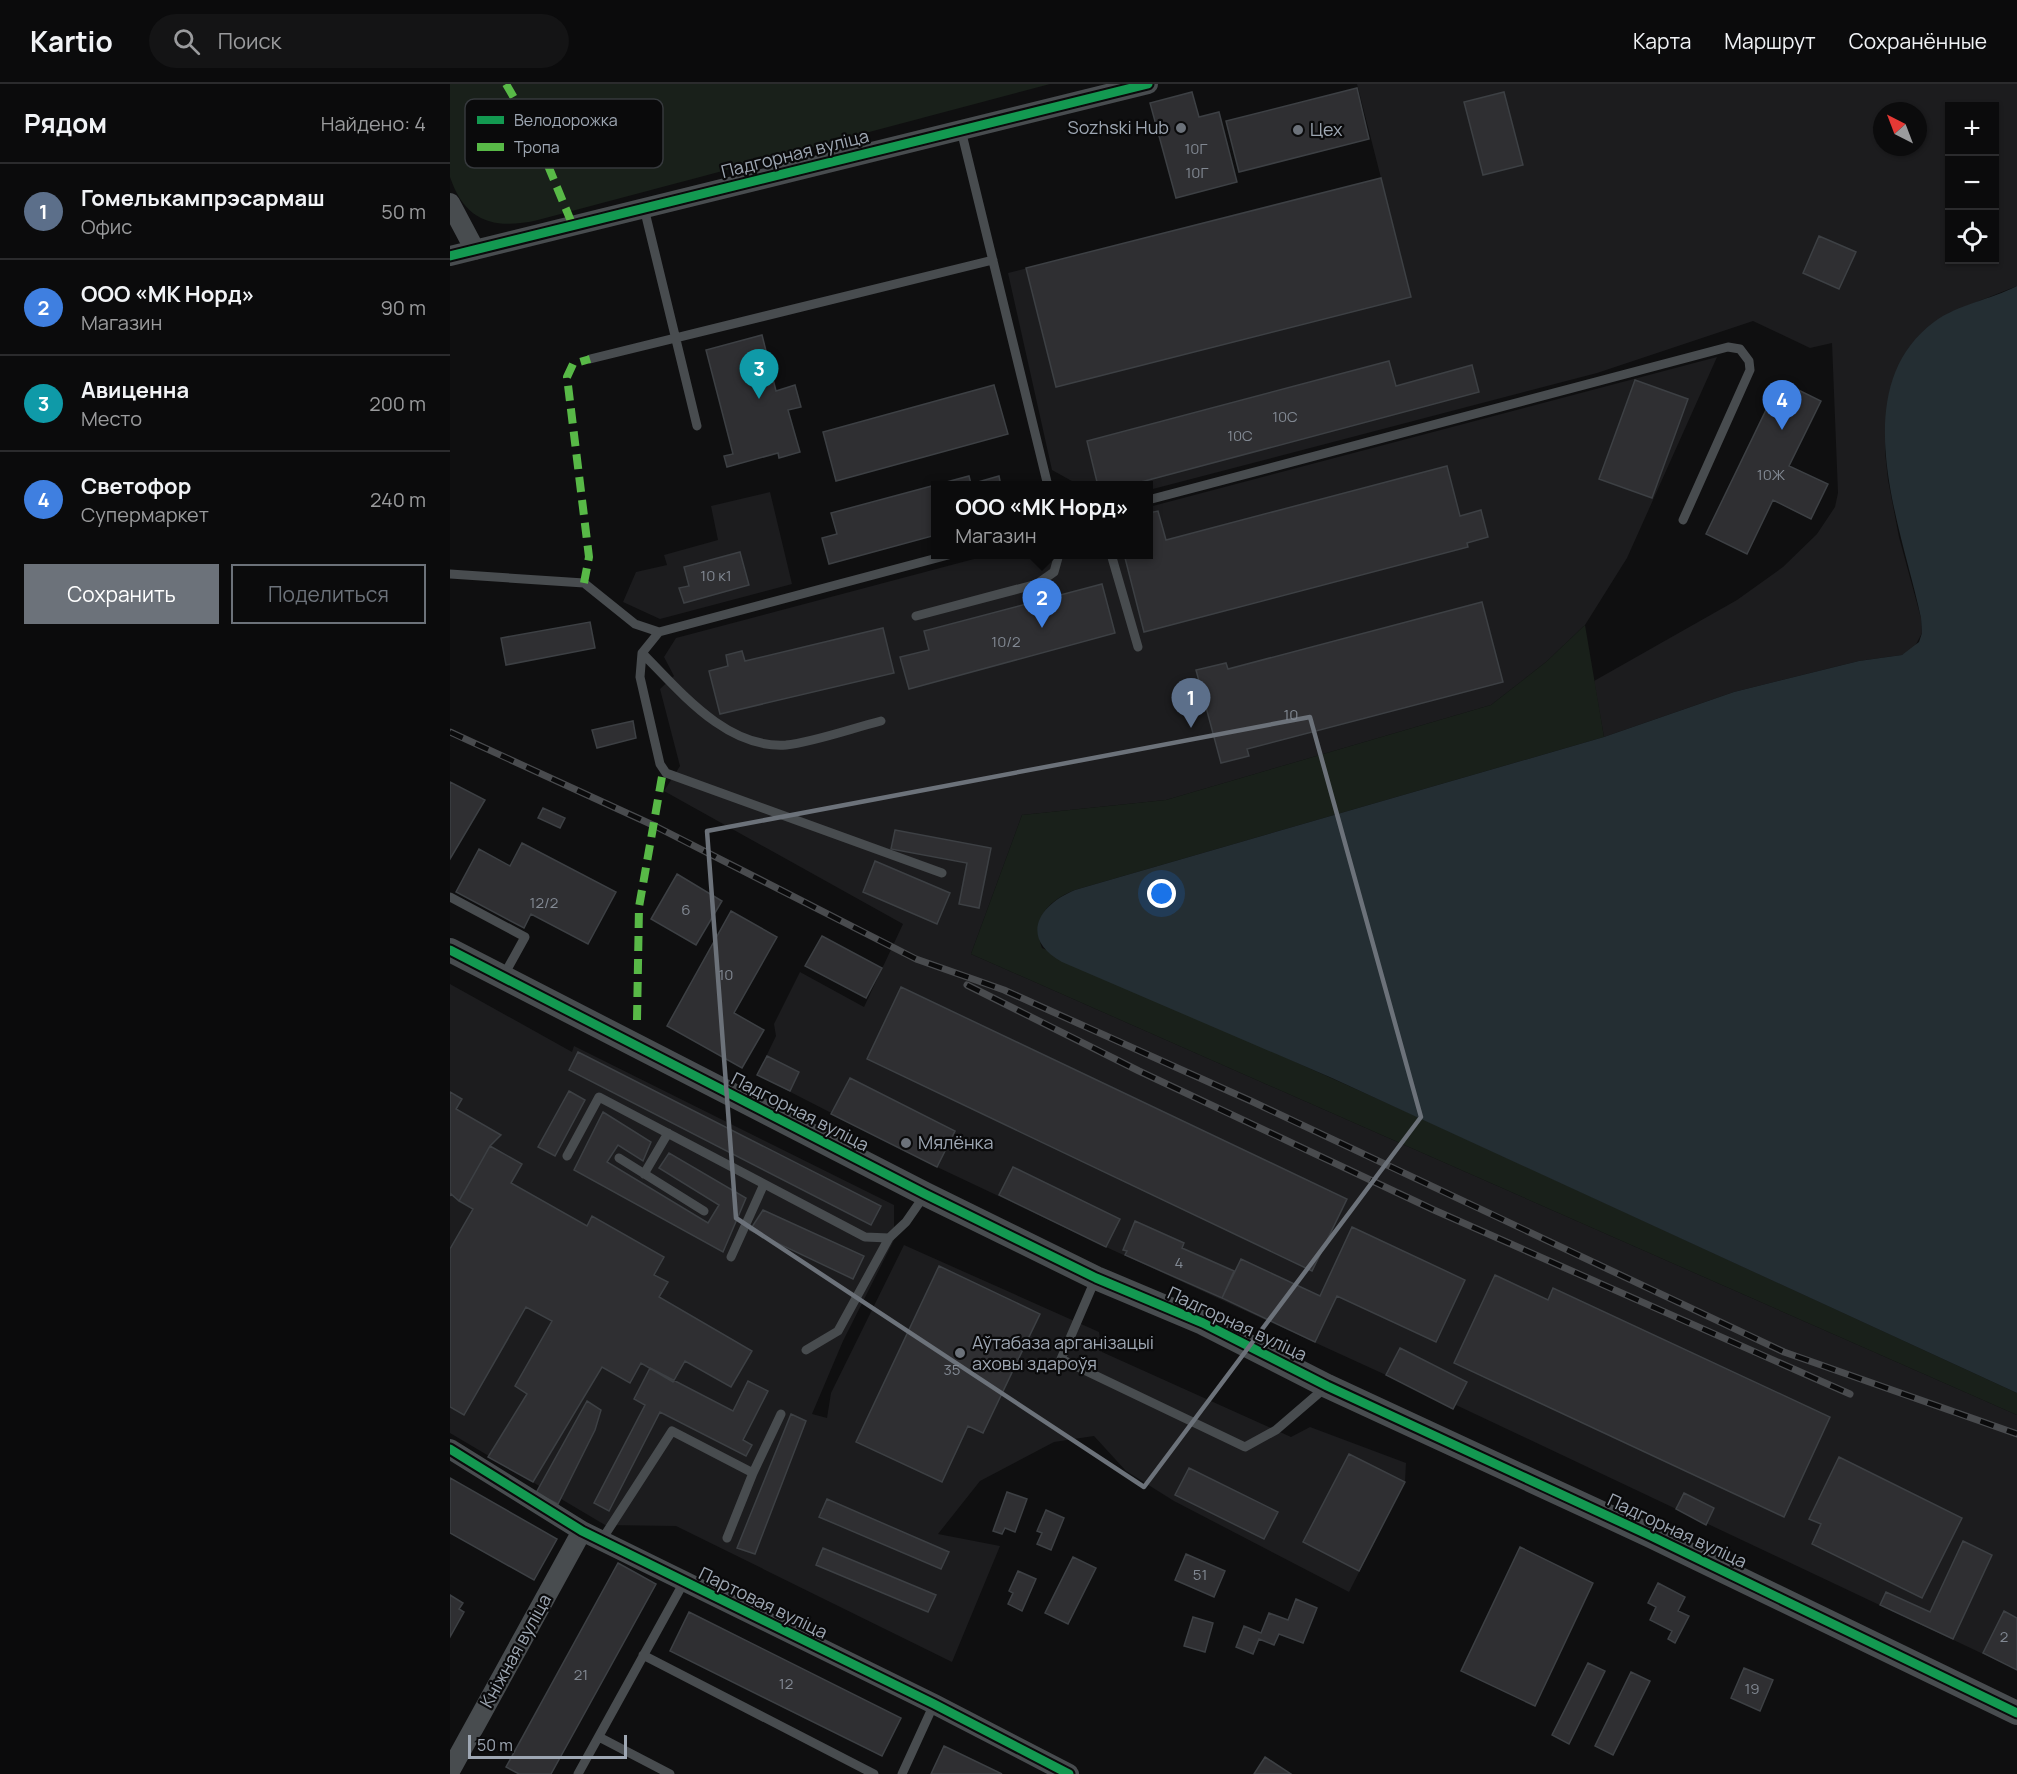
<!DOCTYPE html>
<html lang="ru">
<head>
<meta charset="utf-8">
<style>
  :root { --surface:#0b0b0c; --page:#141415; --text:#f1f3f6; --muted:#9a9b9d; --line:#2b2b2d; --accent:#6c727a }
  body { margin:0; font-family:Manrope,sans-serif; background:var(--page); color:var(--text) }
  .controls { position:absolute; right:18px; top:18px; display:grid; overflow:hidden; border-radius:0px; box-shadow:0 2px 4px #0004 }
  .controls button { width:54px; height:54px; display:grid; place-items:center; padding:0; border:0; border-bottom:2px solid var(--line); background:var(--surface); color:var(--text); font:30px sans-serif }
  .compass { position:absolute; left:1423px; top:18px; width:54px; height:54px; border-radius:50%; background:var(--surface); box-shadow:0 2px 4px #0004; rotate:318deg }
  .scale { position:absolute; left:18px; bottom:15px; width:159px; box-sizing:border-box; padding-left:6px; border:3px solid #9ea7b3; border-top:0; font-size:16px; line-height:21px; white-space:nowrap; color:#9ea7b3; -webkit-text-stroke:4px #0a0a0b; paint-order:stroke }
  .you { position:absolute; left:712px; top:810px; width:21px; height:21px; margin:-15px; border:4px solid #fff; border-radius:50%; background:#1a73e8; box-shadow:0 0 0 9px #1a73e833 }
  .badge { display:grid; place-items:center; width:39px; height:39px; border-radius:50%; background:var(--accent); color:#fff; font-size:20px; font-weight:700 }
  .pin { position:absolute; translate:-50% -50px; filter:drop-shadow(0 2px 3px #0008) }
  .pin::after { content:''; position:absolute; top:32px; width:21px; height:18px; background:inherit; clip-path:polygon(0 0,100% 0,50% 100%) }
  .popup { position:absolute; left:481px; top:397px; width:222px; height:78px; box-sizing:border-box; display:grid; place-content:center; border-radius:0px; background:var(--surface); filter:drop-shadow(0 2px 4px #0005); font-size:20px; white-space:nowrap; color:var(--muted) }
  .popup b { font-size:22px; color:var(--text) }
  .popup::after { content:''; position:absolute; left:50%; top:100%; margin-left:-12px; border:12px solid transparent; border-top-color:var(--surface) }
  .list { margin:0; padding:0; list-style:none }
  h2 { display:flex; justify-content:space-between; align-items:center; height:78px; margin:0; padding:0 24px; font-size:26px }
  h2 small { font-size:20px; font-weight:400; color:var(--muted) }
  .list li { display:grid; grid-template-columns:39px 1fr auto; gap:18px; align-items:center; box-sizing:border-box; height:96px; padding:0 24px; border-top:2px solid var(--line) }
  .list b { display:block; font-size:22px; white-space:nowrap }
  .list p { margin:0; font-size:20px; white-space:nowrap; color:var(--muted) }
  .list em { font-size:20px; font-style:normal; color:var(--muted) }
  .actions { display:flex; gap:12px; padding:18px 24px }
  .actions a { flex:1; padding:14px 0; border:2px solid var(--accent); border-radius:0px; text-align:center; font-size:21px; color:var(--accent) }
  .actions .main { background:var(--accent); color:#fff }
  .icon { flex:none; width:33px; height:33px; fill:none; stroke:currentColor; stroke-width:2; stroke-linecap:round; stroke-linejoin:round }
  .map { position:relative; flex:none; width:1567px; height:1690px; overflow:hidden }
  header { display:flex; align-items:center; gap:36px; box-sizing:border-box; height:84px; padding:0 30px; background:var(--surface); border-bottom:2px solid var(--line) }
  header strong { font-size:28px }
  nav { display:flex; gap:33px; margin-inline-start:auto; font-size:21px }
  .search { width:420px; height:54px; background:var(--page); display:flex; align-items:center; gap:15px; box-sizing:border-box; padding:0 21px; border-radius:33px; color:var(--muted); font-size:22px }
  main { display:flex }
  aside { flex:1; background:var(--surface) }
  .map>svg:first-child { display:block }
  .built { fill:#1c1c1e; fill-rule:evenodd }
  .green { fill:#19201a }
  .water { fill:#242e33 }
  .building { fill:#2f2f32; stroke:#3d4044; stroke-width:1.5 }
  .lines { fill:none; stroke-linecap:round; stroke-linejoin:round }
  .service { stroke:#484c4f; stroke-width:9 }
  .minor { stroke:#484c4f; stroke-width:20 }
  .tertiary { stroke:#484c4f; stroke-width:24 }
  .rail-casing { stroke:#494b4e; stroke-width:7 }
  .rail { stroke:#0a0a0b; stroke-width:4.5; stroke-dasharray:14; stroke-linecap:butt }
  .quiet { stroke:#58b947; stroke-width:8; stroke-dasharray:15 8; stroke-linecap:butt }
  .cycleway-casing { stroke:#0a0a0b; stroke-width:13 }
  .cycleway { stroke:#139951; stroke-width:9 }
  .marked { fill:none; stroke:#6c727a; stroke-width:4.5; stroke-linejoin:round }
  .poi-dot { fill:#6c727a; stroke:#0a0a0b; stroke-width:2 }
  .labels { text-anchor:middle; stroke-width:4.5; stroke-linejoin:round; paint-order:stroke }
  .number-label { font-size:15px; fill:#828993 }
  .poi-label { font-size:18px; fill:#9ea7b3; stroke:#0a0a0b; text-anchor:start }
  .street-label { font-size:18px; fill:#9ea7b3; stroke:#0a0a0b }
  .key { fill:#0a0a0b; stroke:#36393d; stroke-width:1.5 }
  .key-label { font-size:16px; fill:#9ea7b3 }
</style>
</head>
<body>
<header>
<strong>Kartio</strong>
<div class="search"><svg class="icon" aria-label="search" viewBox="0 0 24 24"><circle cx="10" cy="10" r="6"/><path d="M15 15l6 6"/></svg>Поиск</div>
<nav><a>Карта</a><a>Маршрут</a><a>Сохранённые</a></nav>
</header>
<main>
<aside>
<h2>Рядом<small>Найдено: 4</small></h2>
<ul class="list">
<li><span class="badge" style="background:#5c6f8a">1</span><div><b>Гомелькампрэсармаш</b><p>Офис</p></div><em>50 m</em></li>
<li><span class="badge" style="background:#3f7fe0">2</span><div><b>ООО «МК Норд»</b><p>Магазин</p></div><em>90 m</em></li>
<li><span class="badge" style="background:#0f9aa8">3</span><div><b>Авиценна</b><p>Место</p></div><em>200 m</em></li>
<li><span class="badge" style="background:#3f7fe0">4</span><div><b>Светофор</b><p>Супермаркет</p></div><em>240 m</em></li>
</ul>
<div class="actions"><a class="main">Сохранить</a><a>Поделиться</a></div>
</aside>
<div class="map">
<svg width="1567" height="1690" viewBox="0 0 1567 1690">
  <rect width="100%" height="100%" fill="#0f0f10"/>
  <path class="built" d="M907,0h660v202l-68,27 -55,65 -4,20 -5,54 3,28 11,57 22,81 1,15 -9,17 -11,5 -43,6 -125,31 -130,45 -10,-56 143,-81 46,-33 34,-33 18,-27 3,-14 -6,-150 -22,5 -57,-27 -156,52 -448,117 -1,-4 -69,-1 -27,-15 -44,-197 373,-95zM1500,22h44v154h-44zM1432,27h36v36h-36z
    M1267,273l-90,201 -42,67 -39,37 -55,43 -325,95 -144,15 -51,139 1046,461v255l-561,-265 -3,4 -67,-34 -280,-128 -169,-80 -180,-92 19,-39 -2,-12 26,-52 64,35 39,-83 -239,-133 16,-25 -20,-77 14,-13 -10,-19 12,-19 313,-83 159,-1 1,-47z
    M320,408l22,92 -132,35 -37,-17 13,-30 31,-7 -3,-10 54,-15 -7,-34z
    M0,900l122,68 2,-6 320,159v35l-51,101 -31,73 15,4 4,-25 73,-148 195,87 3,20 189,85 19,-10 96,36 -1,19 -56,110 -175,-91 -48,-30 -32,-35 -40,6 -74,39 -42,53 62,12 -48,116 -276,-136 -71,-1 -155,-92z"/>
  <path class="green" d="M0,0h600l-512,136c-43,10 -73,2 -88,-43z
    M1135,541l19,112 -529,153c-26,10 -44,28 -33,58l374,168 601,277v22l-1046,-461 51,-139 144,-15 325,-95 55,-43z"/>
  <path class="water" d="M1567,202v1107l-685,-315 -270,-116c-43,-24 -24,-57 13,-72l529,-153 130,-45 125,-31 43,-6 17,-13 3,-9 -1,-15c-18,-87 -78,-228 13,-296 24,-18 56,-22 83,-36z"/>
  <path class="building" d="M907,4l12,51 -130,33 -13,-51z
    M742,8l7,25 20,-5 18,70 -61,16 -26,-95z
    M1054,8l19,73 -40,10 -19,-73z
    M931,94l30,119 -355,90 -30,-119z
    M1369,152l37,16 -17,37 -36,-16z
    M312,251l14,56 19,-6 6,22 -13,3 12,42 -21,6 -1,-5 -51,14 -3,-11 9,-2 -27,-104z
    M939,277l7,25 76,-21 7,27 -353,94h-28l-11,-45z
    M1185,296l53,19 -36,99 -53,-19z
    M1330,297l41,20 -32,65 39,18 -17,35 -38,-19 -26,54 -41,-20z
    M544,301l14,49 -172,47 -13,-49z
    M997,382l13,50 21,-6 7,27 -21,6 1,4 -324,85 -20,-78h24v-41l10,-2 8,29z
    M519,392l2,8 28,-8 2,10h-65v49l-107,29 -7,-26 15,-4 -6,-21z
    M290,468l9,33 -65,18 -5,-15 10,-2 -5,-19z
    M652,500l13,49 -206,56 -9,-32 29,-7 -5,-19z
    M1032,518l21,80 -256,67 2,7 -28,7 -25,-93 30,-7 2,6z
    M140,538l5,26 -89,17 -5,-27z
    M433,544l11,45 -174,41 -11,-43 19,-5 -2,-11 16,-4 3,10z
    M183,637l3,17 -39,10 -5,-18z
    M0,698l35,18 -35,59z
    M93,724l22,10 -5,10 -22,-10z
    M445,746l96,18 -12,60 -20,-4 8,-41 -76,-14z
    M72,759l94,49 -28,52 -57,-30 -7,14 -68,-36 23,-43 31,17z
    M425,777l75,32 -13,31 -74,-32z
    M227,790l45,27 -26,44 -45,-26z
    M281,827l46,26 -43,76 30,17 -22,38 -75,-42z
    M372,852l60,32 -16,30 -61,-32z
    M451,903l446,212 -35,72 -445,-212z
    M128,968l303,154 -10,19 -302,-155z
    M317,972l32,16 -9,19 -33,-16z
    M400,994l105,53 -18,36 -106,-53z
    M119,1007l16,9 -30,56 -17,-9z
    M0,1008l12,7 -6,10 45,26 -11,11 -31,55 -8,-7 -1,2z
    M153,1028l48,30 -8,19 -25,-16 -11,17 101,61 11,-18 -60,-37 10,-15 77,45 -23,54 -149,-82z
    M40,1062l32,18 -11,19 76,43 5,-10 72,41 -10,18 14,7 -9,15 93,54 -21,36 -46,-26 -12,21 -32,-19 -11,20 -28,-16 -69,115 -45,-25 39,-63 -12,-8 37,-65 -26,-14 -62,108 -14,-8v-158l23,-40 -14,-8z
    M563,1083l107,52 -14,28 -107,-52z
    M313,1126l101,46 -11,23 -103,-49z
    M685,1137l49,22 -2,5 52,23 -12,27 -97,-43 2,-4 -4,-1z
    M902,1143l113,53 -29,62 -99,-46 -22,46 -93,-44 19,-39 79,37z
    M489,1182l101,48 -57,119 -15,-7 -26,56 -86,-40z
    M1045,1191l53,25 5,-12 277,129 -46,100 -330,-154z
    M950,1264l67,34 -14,27 -67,-34z
    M200,1284l83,43 15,-30 20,10 -25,49 9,5 -6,11 -86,-44 -51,99 -15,-8 51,-98 -11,-6z
    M137,1317l14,9 -6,20 -37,74 -22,-11z
    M341,1330l15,7 -51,133 -18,-6z
    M899,1370l56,28 -46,89 -56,-29z
    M1389,1373l123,61 -40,80 -110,-54 9,-20 -12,-5z
    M739,1384l89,44 -14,27 -89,-44z
    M0,1394l107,61 -23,41 -84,-47z
    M557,1408l20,7 -12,33 -10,-4 -3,6 -9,-3z
    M1234,1409l30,15 -8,17 -30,-16z
    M377,1415l122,53 -8,17 -122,-52z
    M596,1426l18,8 -13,32 -14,-6 5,-11 -5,-2z
    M1513,1457l29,14 -39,84 -73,-34 6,-13 44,20z
    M1070,1463l73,36 -58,123 -74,-35z
    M373,1464l113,47 -8,17 -112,-47z
    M736,1470l39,17 -11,26 -39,-17z
    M623,1473l23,11 -28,56 -23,-11z
    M168,1479l38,21 -105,190h-32l-13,-7z
    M568,1487l18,8 -14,32 -14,-7 5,-11 -4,-2z
    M1208,1499l27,14 -7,14 11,5 -14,27 -7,-4 4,-8 -22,-11 6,-13 -8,-4z
    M0,1511l13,8 -4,6 5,3 -14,25z
    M846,1515l21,9 -14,35 -24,-9 -5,11 -15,-6 -6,15 -17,-7 8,-21 17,7 8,-20 19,7z
    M1554,1527l13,7v52l-34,-17z
    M239,1528l212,106 -19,38 -212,-105z
    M743,1533l20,6 -8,29 -21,-6z
    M1138,1579l17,8 -36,73 -17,-9z
    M1294,1584l29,12 -13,31 -29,-13z
    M1181,1588l19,9 -37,74 -18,-9z
    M494,1662l58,28h-71z
    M815,1673l26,17h-37z"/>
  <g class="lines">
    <path class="service" d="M511,46l87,356
      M194,124l53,218
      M140,275l403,-99
      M698,416l580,-153 12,2 9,12 1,9 -67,150
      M661,470l27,93
      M0,490l134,9 51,41 24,8
      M466,532l121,-32 17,-12 5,-18
      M192,569c38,38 84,96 144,92 28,-3 67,-17 95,-24
      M492,789l-276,-100 -6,-9 -20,-87 2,-24 17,-21 293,-78
      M0,813l75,40 -21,38
      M117,1072l32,-59 266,140 24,1 17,-16 18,-26
      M169,1074l85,53
      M194,1090l24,-41
      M281,1173l33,-73
      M645,1196l-34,79 184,88 31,-17 50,-43
      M356,1266l32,-19 51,-93
      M277,1454l26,-65
      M151,1457l71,-110 81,42 28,-59
      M193,1571l231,119
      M149,1653l71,37
      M128,1690l106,-192
      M452,1690l32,-70"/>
    <path class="minor" d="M0,119l25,47
      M0,172l698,-172
      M0,1365l132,82 352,173 135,70
      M0,1687l132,-240"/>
    <path class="tertiary" d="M0,866l475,244 171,84 107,45 124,63 324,150 366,177"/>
    <g class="rail-casing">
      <path id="rail" d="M0,648l205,94 261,133 88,31 247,111 533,251 233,82
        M517,901l172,86 295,139 416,184"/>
    </g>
    <use href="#rail" class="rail"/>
    <path class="quiet" d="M56,0l29,50 38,92
      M134,499l5,-26 -22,-180 6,-13 17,-5
      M187,936l2,-113 24,-136"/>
    <g class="cycleway-casing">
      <path id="cycleway" d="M0,172l698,-172
        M0,866l475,244 171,84 107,45 124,63 324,150 366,177
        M0,1365l132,82 352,173 135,70"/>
    </g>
    <use href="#cycleway" class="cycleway"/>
  </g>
  <path class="marked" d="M860,633l111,400 -277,370 -408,-269 -29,-387z"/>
  <g class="poi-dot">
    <circle cx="731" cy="44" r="6"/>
    <circle cx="848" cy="46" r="6"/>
    <circle cx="456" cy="1059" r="6"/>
    <circle cx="510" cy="1269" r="6"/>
  </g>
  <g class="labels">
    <g class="number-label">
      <text x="746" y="70">10Г</text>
      <text x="747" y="94">10Г</text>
      <text x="835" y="338">10С</text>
      <text x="790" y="357">10С</text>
      <text x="1321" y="396">10Ж</text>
      <text x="266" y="497">10 к1</text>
      <text x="556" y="563">10/2</text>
      <text x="841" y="636">10</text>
      <text x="94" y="824">12/2</text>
      <text x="236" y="831">6</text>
      <text x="276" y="896">10</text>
      <text x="729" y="1184">4</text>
      <text x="502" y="1291">35</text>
      <text x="750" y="1496">51</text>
      <text x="1554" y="1558">2</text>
      <text x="131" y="1596">21</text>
      <text x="336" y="1605">12</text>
      <text x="1302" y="1610">19</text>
    </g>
    <g class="poi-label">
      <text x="719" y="50" text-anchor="end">Sozhski Hub</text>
      <text x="860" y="52">Цех</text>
      <text x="468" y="1065">Мялёнка</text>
      <text x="522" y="1265">Аўтабаза арганізацыі<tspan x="522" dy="21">аховы здароўя</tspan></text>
    </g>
    <g class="street-label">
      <text transform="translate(345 70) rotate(-14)" y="6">Падгорная вуліца</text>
      <text transform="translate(350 1028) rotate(27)" y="6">Падгорная вуліца</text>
      <text transform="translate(787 1240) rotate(25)" y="6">Падгорная вуліца</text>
      <text transform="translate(1227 1447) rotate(25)" y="6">Падгорная вуліца</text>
      <text transform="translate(313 1519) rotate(26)" y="6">Партовая вуліца</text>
      <text transform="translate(66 1567) rotate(-61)" y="6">Кніжная вуліца</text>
    </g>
  </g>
  <rect x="15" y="15" width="198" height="69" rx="9" class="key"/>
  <rect x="27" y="32" width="27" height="8" fill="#139951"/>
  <rect x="27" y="59" width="27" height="8" fill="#58b947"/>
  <g class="key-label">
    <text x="64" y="42">Велодорожка</text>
    <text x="64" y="69">Тропа</text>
  </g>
</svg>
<div class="controls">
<button>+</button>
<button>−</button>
<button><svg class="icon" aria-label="locate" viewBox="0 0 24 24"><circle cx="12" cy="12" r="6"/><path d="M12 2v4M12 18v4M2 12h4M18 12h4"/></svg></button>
</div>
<svg class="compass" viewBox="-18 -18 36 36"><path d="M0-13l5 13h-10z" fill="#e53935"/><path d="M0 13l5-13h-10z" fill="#9a9b9d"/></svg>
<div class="scale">50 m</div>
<div class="you"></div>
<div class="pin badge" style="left:741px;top:644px;background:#5c6f8a">1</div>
<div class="pin badge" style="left:592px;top:544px;background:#3f7fe0">2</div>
<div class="popup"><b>ООО «МК Норд»</b>Магазин</div>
<div class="pin badge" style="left:309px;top:315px;background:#0f9aa8">3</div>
<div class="pin badge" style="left:1332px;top:346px;background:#3f7fe0">4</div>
</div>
</main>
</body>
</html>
